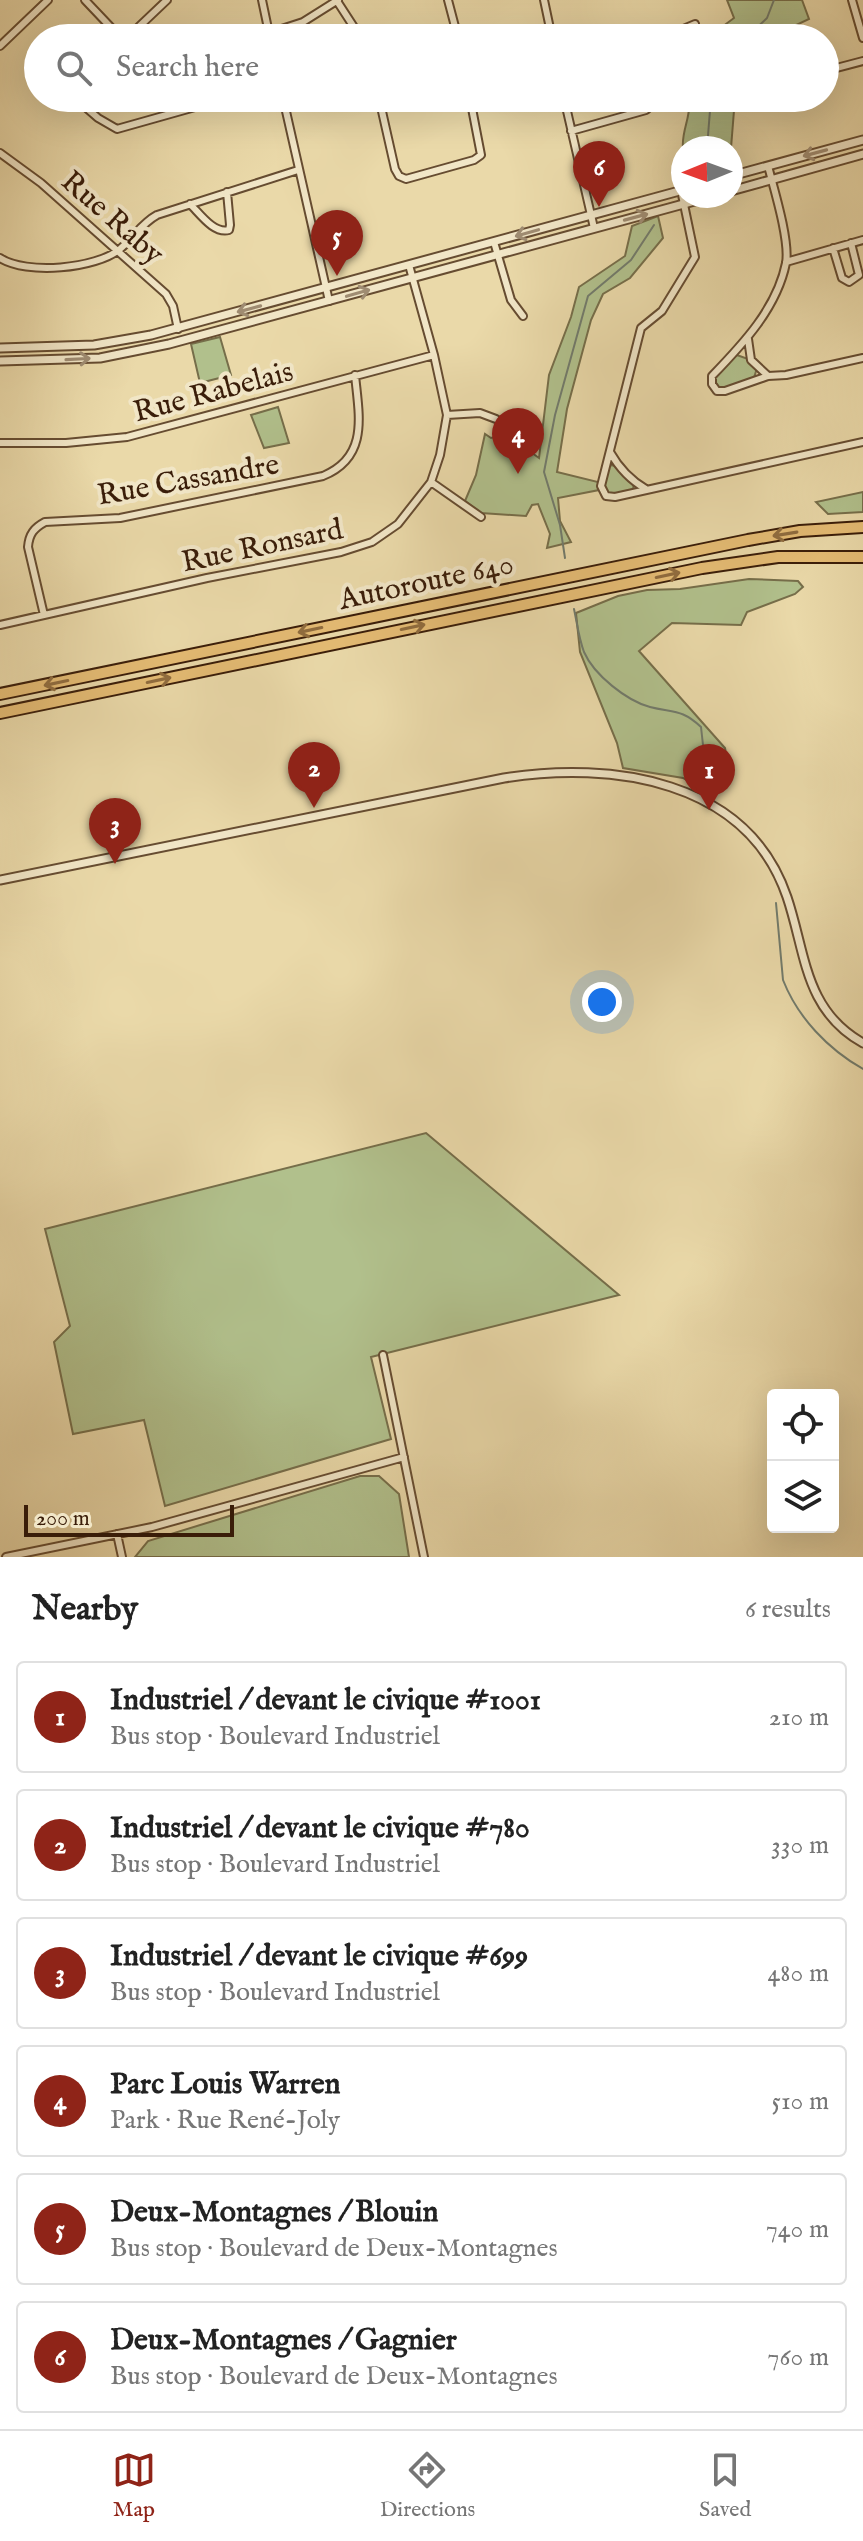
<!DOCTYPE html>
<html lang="en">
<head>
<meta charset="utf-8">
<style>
  :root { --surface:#fff; --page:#f2f2f2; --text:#222; --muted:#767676; --line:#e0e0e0; --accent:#8f2418 }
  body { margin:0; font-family:"IM FELL English",serif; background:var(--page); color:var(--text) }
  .controls { position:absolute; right:24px; bottom:24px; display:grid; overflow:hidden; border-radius:8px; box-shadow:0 8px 32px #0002 }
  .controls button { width:72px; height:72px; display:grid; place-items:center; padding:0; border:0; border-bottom:2px solid var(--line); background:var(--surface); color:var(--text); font:40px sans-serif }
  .compass { position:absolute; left:671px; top:136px; width:72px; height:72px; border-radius:50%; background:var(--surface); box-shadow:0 8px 32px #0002; rotate:269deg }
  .scale { position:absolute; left:24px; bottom:20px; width:210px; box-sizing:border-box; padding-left:8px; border:4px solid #3a1d09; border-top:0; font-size:22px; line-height:28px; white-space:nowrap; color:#3a1d09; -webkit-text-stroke:6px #f1e6c7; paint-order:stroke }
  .you { position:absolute; left:602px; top:1002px; width:28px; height:28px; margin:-20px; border:6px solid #fff; border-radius:50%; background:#1a73e8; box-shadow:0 0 0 12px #1a73e833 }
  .badge { display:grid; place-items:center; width:52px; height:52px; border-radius:50%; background:var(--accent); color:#fff; font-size:26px; font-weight:700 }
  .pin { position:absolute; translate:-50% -66px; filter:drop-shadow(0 2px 4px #0008) }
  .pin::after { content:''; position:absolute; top:42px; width:28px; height:24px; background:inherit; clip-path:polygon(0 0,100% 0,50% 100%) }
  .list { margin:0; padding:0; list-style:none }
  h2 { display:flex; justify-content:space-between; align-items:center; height:104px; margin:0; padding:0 32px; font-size:34px }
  h2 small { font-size:26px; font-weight:400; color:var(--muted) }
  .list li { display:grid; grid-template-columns:52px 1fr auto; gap:24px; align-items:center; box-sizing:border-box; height:112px; margin:0 16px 16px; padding:0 16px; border:2px solid var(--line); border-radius:8px }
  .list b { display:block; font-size:30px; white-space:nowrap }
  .list p { margin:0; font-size:26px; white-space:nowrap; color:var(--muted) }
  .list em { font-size:26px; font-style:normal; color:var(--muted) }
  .icon { flex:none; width:44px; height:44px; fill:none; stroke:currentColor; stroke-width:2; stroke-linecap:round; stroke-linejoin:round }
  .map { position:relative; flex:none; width:863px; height:1557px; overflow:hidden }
  .search { position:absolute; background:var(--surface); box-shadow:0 8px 32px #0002; left:24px; right:24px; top:24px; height:88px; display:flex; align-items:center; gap:20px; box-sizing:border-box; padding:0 28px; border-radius:44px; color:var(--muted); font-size:30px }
  .sheet { height:872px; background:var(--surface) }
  nav { display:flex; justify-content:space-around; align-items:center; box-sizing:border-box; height:112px; border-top:2px solid var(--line); background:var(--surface); font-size:22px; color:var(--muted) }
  nav a { display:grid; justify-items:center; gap:4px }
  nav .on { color:var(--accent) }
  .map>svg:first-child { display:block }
  .green { fill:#b1c08c; stroke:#766e4a; stroke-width:2 }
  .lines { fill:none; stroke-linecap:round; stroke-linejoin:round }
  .stream { stroke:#727b6c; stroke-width:2 }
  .minor-casing { stroke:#664c31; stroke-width:10 }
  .tertiary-casing { stroke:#664c31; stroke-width:11 }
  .motorway-casing { stroke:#3a1d09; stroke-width:14 }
  .minor { stroke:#f1e6c7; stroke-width:6 }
  .tertiary { stroke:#f1e6c7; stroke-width:7 }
  .motorway { stroke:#e5bc74; stroke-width:10 }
  .oneway { stroke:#9f8c72 }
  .oneway2 { stroke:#906c3e }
  .labels { text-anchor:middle; stroke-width:8; stroke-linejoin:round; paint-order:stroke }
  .street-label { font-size:30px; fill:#3a1d09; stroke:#f1e6c7 }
</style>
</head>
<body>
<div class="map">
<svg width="863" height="1557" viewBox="0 0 863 1557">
  <rect width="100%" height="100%" fill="#ead9a9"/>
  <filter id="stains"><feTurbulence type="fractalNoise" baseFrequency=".0025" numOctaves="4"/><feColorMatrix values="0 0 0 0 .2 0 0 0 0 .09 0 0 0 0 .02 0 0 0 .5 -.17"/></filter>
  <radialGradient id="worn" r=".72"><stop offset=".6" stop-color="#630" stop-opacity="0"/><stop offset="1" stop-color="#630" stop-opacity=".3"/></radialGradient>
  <path class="green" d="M727,0h75l7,19 -40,19h-55v-5l20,-15z
    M166,98h61l-57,16z
    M689,98h46l-4,50h-48c-2,-17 9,-33 6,-50z
    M658,216l5,22 -33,40 -27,16 -12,26 -24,89 -10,63 41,10 2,4 8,-21 10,1 16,16 -1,8 -27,6 -5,-9 -2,3 -41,8 2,23 11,21 -24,6 3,-14 -12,-30 -6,1 -6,11 -45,-3 -16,-12 11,-26 9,-41 6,4 15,-4 33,24 10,-83 22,-58 8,-30 46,-31 7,-30z
    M220,337l11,38 -31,8 -9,-39z
    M734,354l17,6 6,8 -4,13 -36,10 -5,-15z
    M278,407l11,36 -25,5 -13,-33z
    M863,492v20l-35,2 -12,-12z
    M749,579l49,2 5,6 -8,7 -48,18 -6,13 -69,-2 -33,28 86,97 4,20 -17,27 -29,-17 -60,-10 -6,-25 -37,-91 -4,-39 42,-17 29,-6 33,-1z
    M426,1133l193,162 -248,62 20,82 -226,67 -21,-86 -71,14 -19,-92 16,-16 -25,-97z
    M360,1476h19l20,18 10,63h-274l13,-16z"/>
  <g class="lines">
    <path class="stream" d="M746,38l21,-20 7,-18
      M707,148l4,-50
      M565,558l-5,-33 -16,-53 11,-57 33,-119 43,-36 23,-35
      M574,609c3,14 5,30 10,43 10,23 43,49 66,55 24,6 32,2 51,20l3,27 -5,13 17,11 -6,10
      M776,903l7,77c15,38 45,69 80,89"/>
    <g class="minor-casing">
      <path id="minor" d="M85,0l36,38
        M262,0l8,38
        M448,0l10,38
        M544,0l8,38
        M852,0l11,38
        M337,1l24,37
        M269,33l34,-11 35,-22
        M127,38l40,-38
        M662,38l33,-14
        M0,46l48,-46
        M825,71l38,-10
        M75,98l23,20 19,11 110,-31
        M283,98l46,203
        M379,98l16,71 4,7 7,3 68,-19 7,-5 -11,-57
        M564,98l30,130
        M571,131l75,-21 7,-6 -1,-6
        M0,153l41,30 125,111 7,12 5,23
        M768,166c6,23 22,75 18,97 -9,45 -43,81 -74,113v8l5,7h8l43,-15 18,-1 77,-17
        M681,190l14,67 -33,54 -21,17 -40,158 5,10 9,1 248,-55
        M190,204c11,11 24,30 39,26l1,-5 -3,-33
        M494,242l17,58 12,16
        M833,248l9,30 7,4 10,-7 -8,-32
        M0,258c26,17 96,11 120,-9 13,-11 22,-26 37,-34l141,-45
        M786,262l77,-22
        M748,339l3,21 17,16
        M447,415l33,-2 16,6
        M0,443h66l61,-6 307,-82
        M610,452c9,16 20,28 36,37
        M431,482l50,35
        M44,615l-16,-68c1,-13 6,-19 17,-25l75,-4 203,-42c46,-19 36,-60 32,-101
        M0,625l207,-47 134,-26 31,-10 26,-18 33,-42 9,-27 7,-40 -13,-60 -25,-90
        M383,1355l41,202
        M117,1534l5,23
        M6,1557l146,-30 252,-70"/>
    </g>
    <g class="tertiary-casing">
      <path id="tertiary" d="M731,176l132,-36
        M731,191l132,-37
        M0,348l94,-3 57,-10 532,-145
        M0,361l100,-3 69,-14 544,-148
        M0,880l504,-102c107,-17 243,1 283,119 19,56 17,113 76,146"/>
    </g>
    <g class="motorway-casing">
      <path id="motorway" d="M0,694l748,-154 52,-9 63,-4
        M0,713l702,-145 76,-11h85"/>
    </g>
    <use href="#minor" class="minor"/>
    <use href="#tertiary" class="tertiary"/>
    <use href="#motorway" class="motorway"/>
  </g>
  <defs><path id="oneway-shaft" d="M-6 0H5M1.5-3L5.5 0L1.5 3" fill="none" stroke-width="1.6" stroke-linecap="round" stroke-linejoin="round" transform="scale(2)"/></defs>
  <g class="oneway">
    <use href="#oneway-shaft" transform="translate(815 153) rotate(165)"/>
    <use href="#oneway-shaft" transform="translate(636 217) rotate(-15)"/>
    <use href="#oneway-shaft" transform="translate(527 233) rotate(164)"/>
    <use href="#oneway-shaft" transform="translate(358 293) rotate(-16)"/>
    <use href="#oneway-shaft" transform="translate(249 309) rotate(165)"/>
    <use href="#oneway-shaft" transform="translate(78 359) rotate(-3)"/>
  </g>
  <g class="oneway2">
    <use href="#oneway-shaft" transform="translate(785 534) rotate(171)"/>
    <use href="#oneway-shaft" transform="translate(668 575) rotate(-12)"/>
    <use href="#oneway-shaft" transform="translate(413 627) rotate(-12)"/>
    <use href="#oneway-shaft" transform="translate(310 630) rotate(168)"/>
    <use href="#oneway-shaft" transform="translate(159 680) rotate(-12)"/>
    <use href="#oneway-shaft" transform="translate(56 683) rotate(168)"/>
  </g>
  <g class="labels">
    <g class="street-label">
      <text transform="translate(113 217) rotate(41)" y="10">Rue Raby</text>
      <text transform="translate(213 391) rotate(-15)" y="10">Rue Rabelais</text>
      <text transform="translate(188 479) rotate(-10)" y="10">Rue Cassandre</text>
      <text transform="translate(262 545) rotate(-12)" y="10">Rue Ronsard</text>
      <text transform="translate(426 581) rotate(-12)" y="10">Autoroute 640</text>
    </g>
  </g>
  <rect width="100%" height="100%" filter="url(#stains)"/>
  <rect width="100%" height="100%" fill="url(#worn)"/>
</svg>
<div class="controls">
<button><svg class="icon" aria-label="locate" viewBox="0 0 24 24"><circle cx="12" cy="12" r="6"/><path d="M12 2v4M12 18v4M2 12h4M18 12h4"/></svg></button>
<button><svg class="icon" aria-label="layers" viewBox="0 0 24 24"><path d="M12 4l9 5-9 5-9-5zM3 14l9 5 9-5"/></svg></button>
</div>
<svg class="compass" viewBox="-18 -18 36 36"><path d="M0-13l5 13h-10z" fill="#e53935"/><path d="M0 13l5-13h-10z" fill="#767676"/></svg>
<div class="scale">200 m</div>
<div class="you"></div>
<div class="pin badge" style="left:709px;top:810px">1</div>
<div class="pin badge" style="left:314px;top:808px">2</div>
<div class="pin badge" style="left:115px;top:864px">3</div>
<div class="pin badge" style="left:518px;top:474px">4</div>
<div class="pin badge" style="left:337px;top:276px">5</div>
<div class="pin badge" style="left:599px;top:207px">6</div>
<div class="search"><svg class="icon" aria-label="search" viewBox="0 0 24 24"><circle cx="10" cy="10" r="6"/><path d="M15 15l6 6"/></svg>Search here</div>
</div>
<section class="sheet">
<h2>Nearby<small>6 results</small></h2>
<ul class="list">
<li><span class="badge">1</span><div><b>Industriel / devant le civique #1001</b><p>Bus stop · Boulevard Industriel</p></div><em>210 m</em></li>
<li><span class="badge">2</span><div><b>Industriel / devant le civique #780</b><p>Bus stop · Boulevard Industriel</p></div><em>330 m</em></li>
<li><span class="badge">3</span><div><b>Industriel / devant le civique #699</b><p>Bus stop · Boulevard Industriel</p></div><em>480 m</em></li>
<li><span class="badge">4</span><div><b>Parc Louis Warren</b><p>Park · Rue René-Joly</p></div><em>510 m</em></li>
<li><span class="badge">5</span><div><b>Deux-Montagnes / Blouin</b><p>Bus stop · Boulevard de Deux-Montagnes</p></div><em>740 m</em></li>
<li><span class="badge">6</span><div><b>Deux-Montagnes / Gagnier</b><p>Bus stop · Boulevard de Deux-Montagnes</p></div><em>760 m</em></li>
</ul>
</section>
<nav>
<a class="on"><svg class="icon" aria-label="map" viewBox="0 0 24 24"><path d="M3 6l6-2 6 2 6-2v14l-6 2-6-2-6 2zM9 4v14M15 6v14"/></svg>Map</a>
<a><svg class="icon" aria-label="directions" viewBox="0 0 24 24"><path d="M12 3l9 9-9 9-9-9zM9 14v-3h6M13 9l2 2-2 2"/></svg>Directions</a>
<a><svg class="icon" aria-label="saved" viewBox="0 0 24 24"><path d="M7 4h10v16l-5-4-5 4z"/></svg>Saved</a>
</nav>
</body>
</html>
